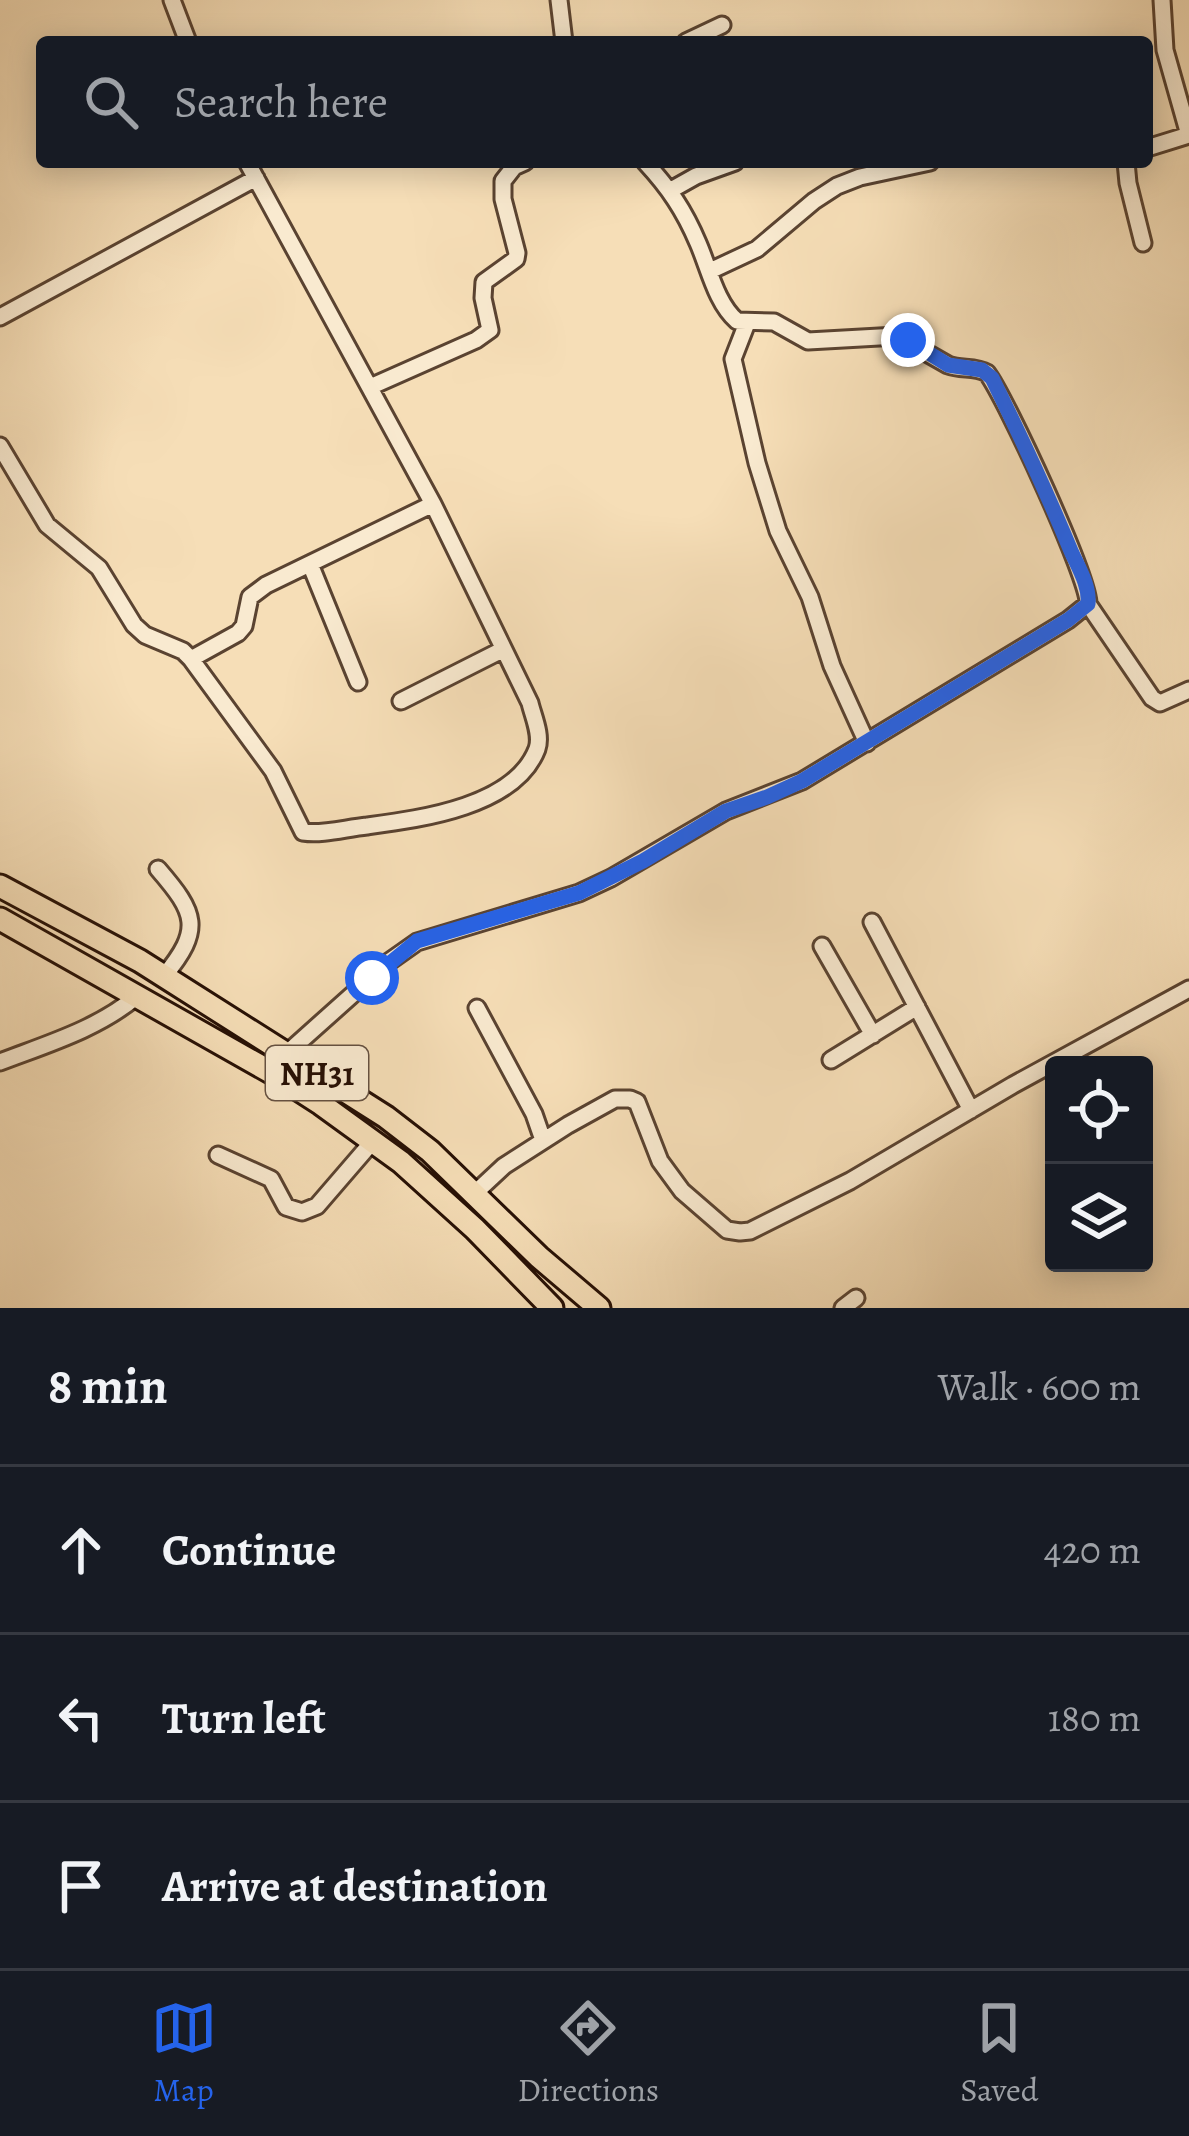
<!DOCTYPE html>
<html lang="en">
<head>
<meta charset="utf-8">
<style>
  :root { --surface:#171b24; --page:#20242c; --text:#f1f3f6; --muted:#9ea1a6; --line:#363941; --accent:#2563eb }
  body { margin:0; font-family:Alegreya,serif; background:var(--page); color:var(--text) }
  .controls { position:absolute; right:36px; bottom:36px; display:grid; overflow:hidden; border-radius:12px; box-shadow:0 6px 30px #0003 }
  .controls button { width:108px; height:108px; display:grid; place-items:center; padding:0; border:0; border-bottom:3px solid var(--line); background:var(--surface); color:var(--text); font:60px sans-serif }
  .stop { position:absolute; width:36px; height:36px; margin:-27px; border:9px solid #2563eb; border-radius:50%; background:#fff }
  .stop.end { background:#2563eb; border-color:#fff; box-shadow:0 3px 12px #0008 }
  .list { margin:0; padding:0; list-style:none }
  h2 { display:flex; justify-content:space-between; align-items:center; height:156px; margin:0; padding:0 48px; font-size:51px }
  h2 small { font-size:39px; font-weight:400; color:var(--muted) }
  .list li { display:grid; grid-template-columns:78px 1fr auto; gap:36px; align-items:center; box-sizing:border-box; height:168px; padding:0 48px; border-top:3px solid var(--line) }
  .list b { display:block; font-size:45px; white-space:nowrap }
  .list em { font-size:39px; font-style:normal; color:var(--muted) }
  .icon { flex:none; width:66px; height:66px; fill:none; stroke:currentColor; stroke-width:2; stroke-linecap:round; stroke-linejoin:round }
  .map { position:relative; flex:none; width:1189px; height:1308px; overflow:hidden }
  .search { position:absolute; background:var(--surface); box-shadow:0 6px 30px #0003; left:36px; right:36px; top:36px; height:132px; display:flex; align-items:center; gap:30px; box-sizing:border-box; padding:0 42px; border-radius:12px; color:var(--muted); font-size:45px }
  .sheet { height:660px; background:var(--surface) }
  nav { display:flex; justify-content:space-around; align-items:center; box-sizing:border-box; height:168px; border-top:3px solid var(--line); background:var(--surface); font-size:33px; color:var(--muted) }
  nav a { display:grid; justify-items:center; gap:6px }
  nav .on { color:var(--accent) }
  .map>svg:first-child { display:block }
  .lines { fill:none; stroke-linecap:round; stroke-linejoin:round }
  .minor-casing { stroke:#5a4331; stroke-width:21 }
  .highway-casing { stroke:#260f04; stroke-width:27 }
  .minor { stroke:#f9ead0; stroke-width:15 }
  .highway { stroke:#f6deb7; stroke-width:21 }
  .route { stroke:#2563eb; stroke-width:15 }
  .labels { text-anchor:middle; stroke-width:10; stroke-linejoin:round; paint-order:stroke }
  .shield { fill:#f9ead0; stroke:#655141; stroke-width:3 }
  .shield-label { font-size:33px; font-weight:bold; fill:#260f04 }
</style>
</head>
<body>
<div class="map">
<svg width="1189" height="1308" viewBox="0 0 1189 1308">
  <rect width="100%" height="100%" fill="#f6deb7"/>
  <filter id="stains"><feTurbulence type="fractalNoise" baseFrequency=".00167" numOctaves="4"/><feColorMatrix values="0 0 0 0 .2 0 0 0 0 .09 0 0 0 0 .02 0 0 0 .5 -.17"/></filter>
  <radialGradient id="worn" r=".72"><stop offset=".6" stop-color="#630" stop-opacity="0"/><stop offset="1" stop-color="#630" stop-opacity=".3"/></radialGradient>
  <g class="lines">
    <g class="minor-casing">
      <path id="minor" d="M172,0l16,42
        M559,0l5,42
        M1162,0l3,50 24,85
        M686,42l36,-17
        M1147,148l42,-13
        M1126,162l2,21 15,60
        M671,190l25,-14 39,-14
        M710,271l47,-22 57,-48 23,-15 23,-9 70,-15
        M0,317l256,-139
        M747,323l-14,36 24,104 21,68 32,66 22,69 35,77
        M370,387l106,-47 14,-10 -7,-32 1,-16 32,-23 1,-6 -14,-54v-18l11,-14 11,-5
        M0,446l47,79 52,43 35,57 11,10 38,16 8,8 82,112 30,61c20,3 43,-4 64,-6 52,-7 148,-19 170,-77 5,-14 -4,-33 -7,-46l-97,-199 -186,-342
        M310,564l48,118
        M1088,604l64,94 8,5 29,-13
        M191,659l47,-26 6,-7 6,-29 16,-12 167,-81
        M401,701l101,-51
        M158,869c38,44 45,60 6,107
        M872,922l99,188
        M822,946l51,89
        M477,1008l57,106 9,26
        M831,1060l86,-53
        M0,1062c47,-18 98,-33 137,-66
        M271,1072l15,-18 104,-93 27,-19 162,-49 32,-15 115,-67 76,-30 266,-161 20,-16c2,-24 -82,-206 -101,-231 -12,-7 -26,-3 -39,-8l-51,-29 -89,5 -34,-19 -37,-1c-21,-18 -28,-53 -39,-78 -14,-33 -29,-55 -53,-81
        M218,1155l53,24 15,28 16,5 15,-6 56,-65
        M475,1193l29,-27 64,-41 47,-26h15l7,3 23,59 22,30 45,39 13,2 10,-1 100,-50 163,-96 176,-96
        M843,1308l13,-10"/>
    </g>
    <g class="highway-casing">
      <path id="highway" d="M0,886l140,75 246,156 44,34 109,106 60,51
        M0,919l276,156 45,29 80,58 74,67 77,79"/>
    </g>
    <use href="#minor" class="minor"/>
    <use href="#highway" class="highway"/>
  </g>
  <g class="lines">
    <path class="route" d="M372,978l45,-37 162,-48 64,-32 83,-50 41,-14 35,-16 266,-161 20,-16c2,-18 -10,-37 -17,-53 -24,-58 -51,-116 -79,-173l-10,-8 -34,-5 -40,-25"/>
  </g>
  <g class="labels">
    <rect class="shield" x="266" y="1046" width="102" height="54" rx="9"/>
    <g class="shield-label">
      <text x="317" y="1085">NH31</text>
    </g>
  </g>
  <rect width="100%" height="100%" filter="url(#stains)"/>
  <rect width="100%" height="100%" fill="url(#worn)"/>
</svg>
<div class="controls">
<button><svg class="icon" aria-label="locate" viewBox="0 0 24 24"><circle cx="12" cy="12" r="6"/><path d="M12 2v4M12 18v4M2 12h4M18 12h4"/></svg></button>
<button><svg class="icon" aria-label="layers" viewBox="0 0 24 24"><path d="M12 4l9 5-9 5-9-5zM3 14l9 5 9-5"/></svg></button>
</div>
<div class="stop" style="left:372px;top:978px"></div>
<div class="stop end" style="left:908px;top:340px"></div>
<div class="search"><svg class="icon" aria-label="search" viewBox="0 0 24 24"><circle cx="10" cy="10" r="6"/><path d="M15 15l6 6"/></svg>Search here</div>
</div>
<section class="sheet">
<h2>8 min<small>Walk · 600 m</small></h2>
<ul class="list">
<li><svg class="icon" aria-label="ahead" viewBox="0 0 24 24"><path d="M12 20V5M6 11l6-6 6 6"/></svg><div><b>Continue</b></div><em>420 m</em></li>
<li><svg class="icon" aria-label="left" viewBox="0 0 24 24"><path d="M17 20v-9H6M10 6l-5 5 5 5"/></svg><div><b>Turn left</b></div><em>180 m</em></li>
<li><svg class="icon" aria-label="arrive" viewBox="0 0 24 24"><path d="M6 21V4h12l-3 4 3 4H6"/></svg><div><b>Arrive at destination</b></div></li>
</ul>
</section>
<nav>
<a class="on"><svg class="icon" aria-label="map" viewBox="0 0 24 24"><path d="M3 6l6-2 6 2 6-2v14l-6 2-6-2-6 2zM9 4v14M15 6v14"/></svg>Map</a>
<a><svg class="icon" aria-label="directions" viewBox="0 0 24 24"><path d="M12 3l9 9-9 9-9-9zM9 14v-3h6M13 9l2 2-2 2"/></svg>Directions</a>
<a><svg class="icon" aria-label="saved" viewBox="0 0 24 24"><path d="M7 4h10v16l-5-4-5 4z"/></svg>Saved</a>
</nav>
</body>
</html>
